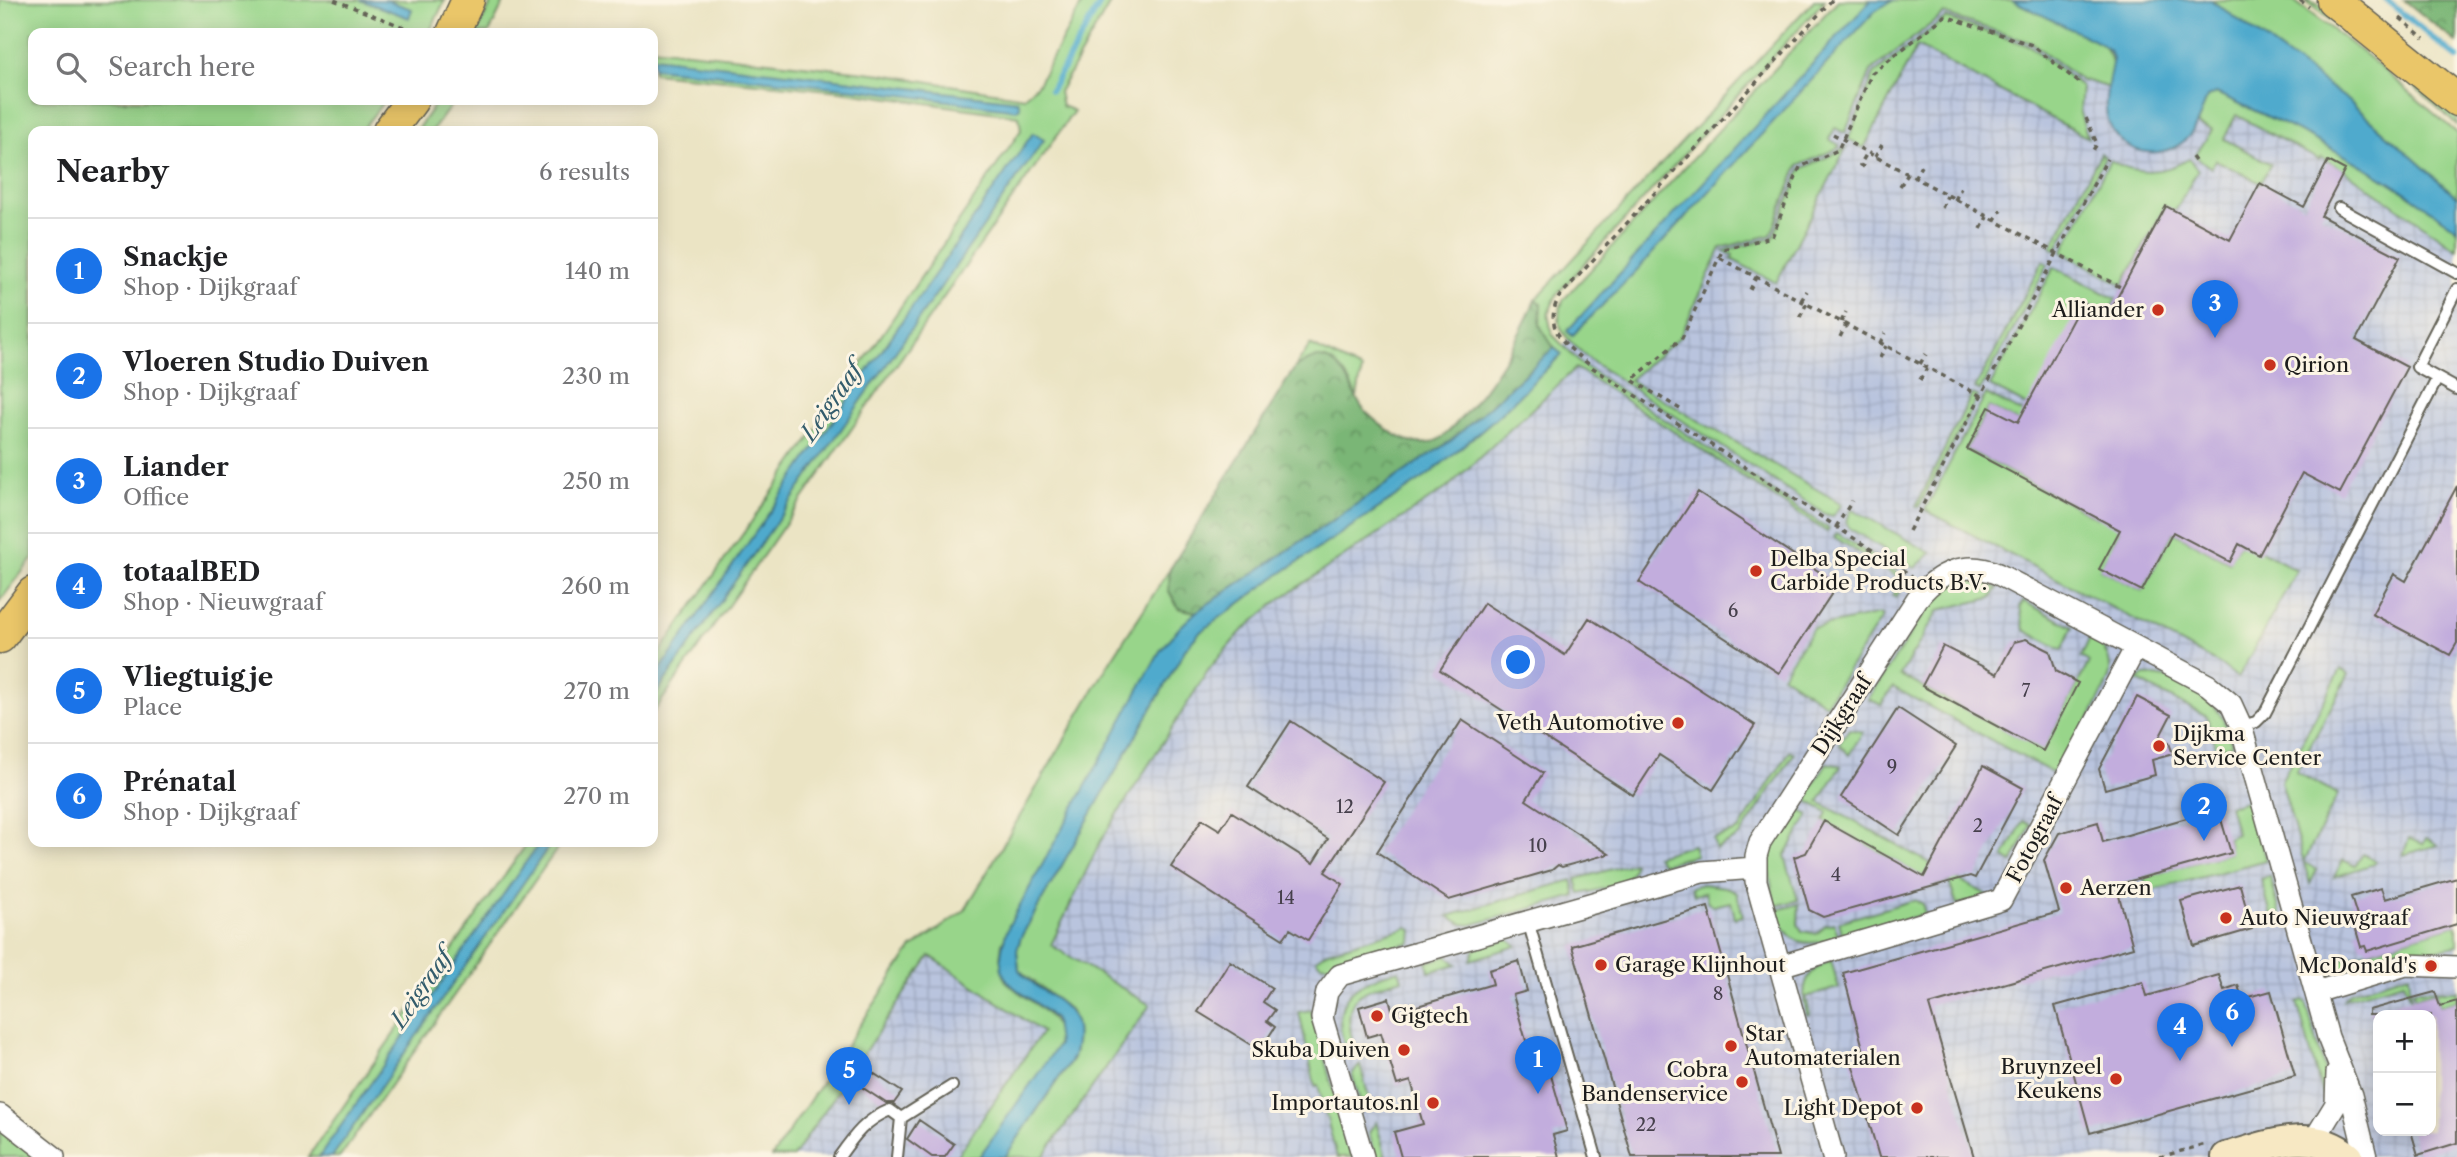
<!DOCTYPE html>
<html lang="en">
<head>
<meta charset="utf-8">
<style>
  :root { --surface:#fff; --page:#f6f6f6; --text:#202124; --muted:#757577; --line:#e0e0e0; --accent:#1a73e8 }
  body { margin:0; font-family:"Libre Caslon Text",serif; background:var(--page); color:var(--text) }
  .controls { position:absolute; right:21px; bottom:21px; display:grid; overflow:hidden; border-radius:14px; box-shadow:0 4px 18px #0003 }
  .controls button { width:63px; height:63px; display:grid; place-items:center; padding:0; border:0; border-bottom:2px solid var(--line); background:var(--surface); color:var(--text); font:35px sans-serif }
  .you { position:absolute; left:1519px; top:663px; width:24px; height:24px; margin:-18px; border:5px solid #fff; border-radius:50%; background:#1a73e8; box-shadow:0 0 0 10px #1a73e833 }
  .badge { display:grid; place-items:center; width:46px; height:46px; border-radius:50%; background:var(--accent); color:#fff; font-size:23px; font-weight:700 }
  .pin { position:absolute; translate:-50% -58px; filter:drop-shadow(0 2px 4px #0008) }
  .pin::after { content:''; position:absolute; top:37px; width:24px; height:21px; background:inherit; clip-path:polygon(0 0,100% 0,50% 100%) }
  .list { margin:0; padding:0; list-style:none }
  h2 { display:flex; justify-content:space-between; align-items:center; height:91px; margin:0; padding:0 28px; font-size:30px }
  h2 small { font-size:23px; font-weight:400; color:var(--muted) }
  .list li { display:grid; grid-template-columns:46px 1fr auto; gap:21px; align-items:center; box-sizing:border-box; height:105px; padding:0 28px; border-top:2px solid var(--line) }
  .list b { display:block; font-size:26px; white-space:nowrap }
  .list p { margin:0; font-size:23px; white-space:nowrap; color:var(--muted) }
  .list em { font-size:23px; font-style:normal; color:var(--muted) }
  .icon { flex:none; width:38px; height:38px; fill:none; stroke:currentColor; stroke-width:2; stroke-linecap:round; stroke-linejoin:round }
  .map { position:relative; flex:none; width:2457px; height:1157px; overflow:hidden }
  .search { position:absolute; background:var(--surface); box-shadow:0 4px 18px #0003; left:28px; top:28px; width:630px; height:77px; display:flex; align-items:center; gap:18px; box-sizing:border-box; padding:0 24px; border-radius:14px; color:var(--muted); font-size:26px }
  .panel { position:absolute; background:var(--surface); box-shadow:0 4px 18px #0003; left:28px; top:126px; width:630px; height:721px; border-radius:14px }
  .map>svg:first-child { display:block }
  .industrial { fill:url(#industrial-grid); fill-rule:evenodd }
  .green { fill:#98d58a; stroke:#5a7853; stroke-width:2 }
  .forest { fill:url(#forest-crowns); stroke:#4b6949; stroke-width:2 }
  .water { fill:#4faacd; stroke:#366374; stroke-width:2 }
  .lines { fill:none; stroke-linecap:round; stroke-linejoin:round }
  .stream { stroke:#4faacd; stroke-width:6 }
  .building { fill:#c2addd }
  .lane-casing { stroke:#646257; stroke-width:14 }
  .street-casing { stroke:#646257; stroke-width:24 }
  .secondary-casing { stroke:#646257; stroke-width:32 }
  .primary-casing { stroke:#646257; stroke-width:35 }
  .path { stroke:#646257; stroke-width:3.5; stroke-dasharray:5 5; stroke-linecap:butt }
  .lane { stroke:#fff; stroke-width:10 }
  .street { stroke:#fff; stroke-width:21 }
  .secondary { stroke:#f7e8c3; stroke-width:28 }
  .primary { stroke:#eac669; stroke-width:32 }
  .poi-dot { fill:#c8321e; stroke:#fcf5e5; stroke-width:2.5 }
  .labels { text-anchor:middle; stroke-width:6; stroke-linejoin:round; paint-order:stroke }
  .number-label { font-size:18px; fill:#46404c }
  .poi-label { font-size:21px; fill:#1c1c1c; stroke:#fcf5e5; text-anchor:end }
  .street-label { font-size:21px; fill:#1c1c1c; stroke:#fcf5e5 }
  .water-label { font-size:23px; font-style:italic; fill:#335c6c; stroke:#fcf5e5 }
</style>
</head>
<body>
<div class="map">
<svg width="2457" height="1157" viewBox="0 0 2457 1157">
  <defs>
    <pattern id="industrial-grid" width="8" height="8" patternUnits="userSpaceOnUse" patternTransform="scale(1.75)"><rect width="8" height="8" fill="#b9c4de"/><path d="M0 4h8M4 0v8" fill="none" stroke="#9ea8be"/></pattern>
    <pattern id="forest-crowns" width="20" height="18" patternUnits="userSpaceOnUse" patternTransform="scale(1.75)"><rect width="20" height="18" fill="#7ab676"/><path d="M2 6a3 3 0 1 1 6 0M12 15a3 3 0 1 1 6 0" fill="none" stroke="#639360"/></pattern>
  </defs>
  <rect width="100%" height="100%" fill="#fcf5e5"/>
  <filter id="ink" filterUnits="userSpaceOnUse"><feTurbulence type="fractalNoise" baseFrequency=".0143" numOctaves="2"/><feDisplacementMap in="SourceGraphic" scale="14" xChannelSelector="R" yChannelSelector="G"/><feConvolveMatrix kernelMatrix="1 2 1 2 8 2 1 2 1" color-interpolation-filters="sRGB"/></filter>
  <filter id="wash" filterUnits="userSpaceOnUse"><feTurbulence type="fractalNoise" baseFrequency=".00686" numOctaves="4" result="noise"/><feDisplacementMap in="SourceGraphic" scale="28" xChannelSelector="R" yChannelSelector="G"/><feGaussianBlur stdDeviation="1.57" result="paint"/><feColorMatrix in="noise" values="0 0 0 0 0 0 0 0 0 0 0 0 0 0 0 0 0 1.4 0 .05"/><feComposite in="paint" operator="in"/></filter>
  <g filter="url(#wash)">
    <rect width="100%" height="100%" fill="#ebe4c4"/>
    <path class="industrial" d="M1880,0h260l317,213v944h-1464l74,-106 -53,-74 152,-321 275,-200 117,-106zM2378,1015h53v116h-53z
      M931,956l111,76 -86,125h-163z"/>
    <path class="green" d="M0,0h445l-16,33h-396v67h352l-24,31h-328v427l-33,43z
      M493,0h12l-16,33h-13z
      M1084,0h28l-53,92 3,14 12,5 -421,602v-51l200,-285 168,-247 -2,-14 -179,-25 -187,-18v-25l229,26 142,23 14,-13z
      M1814,0h11l-268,294 -9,20 4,20 29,30 248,165 -2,3 -251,-164 -129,120 -167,111 -40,34 -31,36 -109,173 -49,103 99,60 -107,152h-38l68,-99c5,-17 6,-33 -3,-48l-51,-40 -2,-20 4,-13 165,-289 13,-15 75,-55 153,-102 71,-60 63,-62c-16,-15 -26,-28 -20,-50l-6,-4z
      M1838,0h174l87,43c15,11 16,27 10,45l-25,-8 -1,2 -51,-39 -88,-29 -73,57 -26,62 -10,-5 -6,11 10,6 -1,3 -40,18 -27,69 -50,13 -41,89 -51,43 213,124 -9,12 -8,-2 -231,-151c-21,-19 -46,-33 -30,-64z
      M2211,0h82l74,56 90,77v64l-108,-96z
      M2304,0c26,0 127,94 153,115v10l-53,-48z
      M1946,18l84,28 52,41 -2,26 8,25 -171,-92 -53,102 -16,-8 26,-66z
      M2216,93c85,38 168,78 241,137v19l-113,-79 -23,-13 -2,3 -83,-45 -12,24 47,25 -11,19 -44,-23 -5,8 -16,-12 17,-26 -15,-6 10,-27z
      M438,100h17l-23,31h-16z
      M1846,148l-70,135 -45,-24 2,-4 -9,-4 49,-13 28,-69z
      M2101,153l4,4 -49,93 -5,-3z
      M2189,159l9,11 -23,41 -10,-4 -42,78 -61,-33 48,-92c27,16 53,14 79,-1z
      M2043,261l5,3 -68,127 -5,-2z
      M2054,267l62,32 -8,16 -26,-13 -34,115 -58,-31z
      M1310,345l52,25 -5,27 -12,-23 -51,-5z
      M1972,394l6,2 -59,111 -3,-1z
      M1986,394l59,30 -5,9 -51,-26 -22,42 130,69 34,-8 -31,59 42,22 31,-59 56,30 10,-18 22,7 36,19 -59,108 -18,-14 -295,-154z
      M1852,509l79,44 -16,15 -66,-40 -3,-6z
      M1837,533l70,46 -11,18 -3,-2 9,-15 -68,-43z
      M1170,569l-1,22 9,17 18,4 -36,39 -158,292 -2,15 5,22c23,25 66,34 49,75l-75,102h-23l86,-125 -112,-76 -137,201h-21l139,-208 54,-39 146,-250z
      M1976,579l22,9 -7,10 -52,12 -39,65 143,75 46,-88 -8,-5 9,-20c14,8 21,20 20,36 -2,16 -42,84 -52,103l-165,-89 -12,18 -13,-6 68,-104 11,-9z
      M2023,601l50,26 -11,23 -38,-20 -4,-23z
      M1880,614l3,2 -57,88 -44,-29 31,-47z
      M2341,669l8,5 -53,98 42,22 -34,68 13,8 -7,14 -29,-103z
      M2144,676c24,-3 63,17 76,38 6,9 9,21 12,31l-16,4 -9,-32 -71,-37z
      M1849,729l14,3 -14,23 -10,-11z
      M1790,751l4,3 -54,82 -24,13 -3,-10 26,-9z
      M1827,763l14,3 -22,36 170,94 -32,9 -8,-23 -12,3 -113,-64 4,-9 -19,-10 -2,-8z
      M2249,800l17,60 -119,32 -3,-15 86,-24 -3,-15 10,-4 -8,-28z
      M1796,808l13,7 -24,41 13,44 -22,6c-13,-51 -7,-56 20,-98z
      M2023,821l8,4 -19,38 -8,-5z
      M2409,838l14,6 3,-6 12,7 -35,10z
      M528,842h34l-222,315h-32z
      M1693,845l3,10 -33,9 -7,-8z
      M2363,854l13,7 -2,3 -40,13 9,-17 12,6z
      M1634,863c0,24 -35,26 -54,31l-4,-15z
      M2270,876l12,44 -9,3 -12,-44z
      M1572,880l4,16 -105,29 -9,-1 -14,-8z
      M1703,884l22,3 12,6 6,23 -8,2 -4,-16 -17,4 -7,-5 -2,-8 -11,2 -3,-8z
      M1914,900l8,3 3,11 -82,23 -4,-15z
      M1799,904l-1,20 4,7 15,3 8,-9 9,-2 5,15c-33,9 -52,9 -62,-28z
      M2457,924v22l-23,4 -9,7 -90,17 -3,-12z
      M1408,927l4,3 -1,12 -79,24 -12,-2 -4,-5 12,-8z
      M1507,939l10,7 -46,14 4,-12z
      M1447,956l10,8 -28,8 -2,-10z
      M1831,960l8,28 -33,9 4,17 -3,1c-7,-26 -3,-44 24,-55z
      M1399,970l3,9c-44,13 -62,16 -48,67l-10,-2c-15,-50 14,-62 55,-74z
      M2409,974l2,24 -7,-16 -60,17 7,-7z
      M2413,990l44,1v10l-17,5 -5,-14 -20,5z
      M2303,1000l3,2 22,81 -3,22 -28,-103z
      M1311,1010l41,147h-15l-19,-72 -3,1 -16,-74z
      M1360,1065l11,40 -11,-4 -8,-27z
      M1376,1122l10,35h-10l-7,-25z
      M0,1124l43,33h-43z"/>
    <path class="forest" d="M2404,0h53v43l-48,-39z
      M1535,300l6,4 -1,22 14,22 -102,92 -256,172 -17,-4 -10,-17 1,-22 124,-200c11,-7 21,-15 34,-9 23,10 22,35 37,51 15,15 42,36 64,32 15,-3 23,-16 33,-26 32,-36 54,-72 73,-117z"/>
    <path class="water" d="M360,0h26l26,9 -3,9z
      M1871,0h23l-18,10 -239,260 -65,66 -5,-5z
      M2012,0h199l138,101 108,96v33c-73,-59 -156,-99 -241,-137l-9,4c-5,13 -9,29 -18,39 -24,28 -73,19 -82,-19 -4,-18 3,-41 6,-59l-3,-7 -11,-8z
      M653,57l365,44 2,6 -4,3 -153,-20 -210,-22z
      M1033,133l11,7 -391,558v-18z
      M1554,348l8,6 -64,62 -71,60 -153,102 -75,55 -13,15 -165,289 -4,13 2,20c29,34 70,30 54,87l-68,100h-26l79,-112 -3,-25c-35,-37 -71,-30 -46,-95l151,-274 19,-23 17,-16 256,-172z
      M540,842h12l-220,315h-13z"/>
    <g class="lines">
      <path class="stream" d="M2386,0l71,58
        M1051,90l51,-90"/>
    </g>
    <g id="blocks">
      <path class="building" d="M2328,161l17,9 -24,46 79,41 -44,83 51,27 -67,126 -38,-20 -43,82 -20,-11 -9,18 -57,-30 -31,59 -43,-22 21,-39 -153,-81 22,-42 29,15 64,-120 26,13 58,-109 64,34 30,-57 44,24z
        M2457,486v157l-7,12 -78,-41 22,-40 12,7z
        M1698,492l140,92 -59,89 -140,-91z
        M1484,603l81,52 24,-37 166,107 -42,65 -54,-35 -26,40 -193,-125z
        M2026,639l24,12 6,20 22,12 -35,68 -121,-65 21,-40 54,28 17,-32z
        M2137,697l34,18 -12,23 10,5 4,11 -21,6 3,15 -50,14 -6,-20z
        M1898,708l58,38 -57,89 -58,-38z
        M1462,720l81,53 -17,27 83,54 -47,13 -4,-2 -6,5 -103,30 -72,-48z
        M1291,721l93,61 -59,90 18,12 -35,56 -18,-11 -7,10 -112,-72 31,-48 18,11 12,-18 81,51 15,-24 -80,-52z
        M1983,766l40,22 -48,90 -5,-2 -147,41 -14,-7 -15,-53 12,-4 18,-32 100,56z
        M2218,809l13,44 -115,32 17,62 -204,58 45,152h-95l-29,-101 14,-4 -21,-79 216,-61 -15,-52 15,-27 39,-11 5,20z
        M2457,878v46l-90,27 -2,-5 -4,1 -5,-17 5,-1 -10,-32 30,-9 4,11z
        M2240,885l12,44 -58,17 -13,-45z
        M1708,907l70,250h-146l-60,-211z
        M1230,961l42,27 -9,14 12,8 -8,11 8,6 -15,23 -62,-38z
        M1519,961l8,30 -14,4 23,81 14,-4 17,59 -14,4 6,22h-158l-7,-25 29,-8 -12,-43 -14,4 -16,-52 -14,4 -8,-30 30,-9 4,15 100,-29 -4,-14z
        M2219,975l5,15 14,-5 4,14 29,-8 24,85 -205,57 -35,-127 88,-24 4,14z
        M2435,992l5,14 17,-5v142l-39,12 -7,-24h20v-116h-62v-5z
        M864,1067l38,25 -8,11h-8l-32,-21z
        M919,1120l35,24 -9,13h-13l-25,-18z"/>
    </g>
  </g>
  <g filter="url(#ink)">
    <use href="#blocks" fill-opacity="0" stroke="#646257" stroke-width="2"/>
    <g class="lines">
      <g class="lane-casing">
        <path id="lane" d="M2339,208l118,65
          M2457,289l-40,78 40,22
          M2241,726l15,-4 9,-9 172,-334
          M1528,921l68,236
          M901,1118l51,-32
          M839,1157c15,-21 26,-37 51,-47l11,8 -4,39"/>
      </g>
      <g class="street-casing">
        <path id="street" d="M1780,966l221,-66 135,-253
          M2316,992l90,-27 51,2
          M0,1115l54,42
          M2314,1140l22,-36 1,-31
          M1363,1157l-41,-139 5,-26 13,-17 362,-103 53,-4
          M1833,1157l-77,-276v-25l4,-14 157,-243c21,-27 49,-39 81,-25l210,111 23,19 10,22 87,311 23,58 15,62"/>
      </g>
      <g class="secondary-casing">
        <path id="secondary" d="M2226,1157c40,-11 86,-32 123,0"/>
      </g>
      <g class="primary-casing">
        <path id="primary" d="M2333,0l124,100
          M453,33l15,-33
          M389,131l23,-31
          M0,637l33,-44"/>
      </g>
      <path class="path" d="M334,0l85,33
        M1832,0l-273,297c-18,34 10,50 34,71l319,208
        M2300,0l9,7
        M2400,18l24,20
        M2086,118l11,26 -4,6
        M1833,134l289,154
        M1875,157l7,-12
        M2192,157l3,4
        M1864,167l-4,-2 7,-12
        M1914,178l7,-12
        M1900,186l8,-12
        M1955,200l6,-12
        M1942,208l5,-12
        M1994,221l7,-11
        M1981,229l6,-12
        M1720,258l261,138
        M1750,290l6,-13
        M1801,301l6,-10
        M1800,317l7,-14
        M1841,322l5,-10
        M1840,337l6,-12
        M1880,343l5,-10
        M1880,358l6,-12
        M1920,364l6,-10
        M1920,380l7,-12
        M1680,409l-48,-29 50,-42 41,-89 49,-12 28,-70 38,-17 34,-77 73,-57 87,29 50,40
        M1836,527l16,-26
        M1909,531l198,-372
        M2160,1157l46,-13"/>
      <use href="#lane" class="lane"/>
      <use href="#street" class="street"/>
      <use href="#secondary" class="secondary"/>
      <use href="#primary" class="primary"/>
    </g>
  </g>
  <g class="poi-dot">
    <circle cx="2158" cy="310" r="7"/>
    <circle cx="2270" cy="365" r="7"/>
    <circle cx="1756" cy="571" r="7"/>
    <circle cx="1678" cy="723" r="7"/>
    <circle cx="2159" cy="746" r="7"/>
    <circle cx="2066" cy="888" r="7"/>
    <circle cx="2226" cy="918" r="7"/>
    <circle cx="1601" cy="965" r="7"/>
    <circle cx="2431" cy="966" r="7"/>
    <circle cx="1377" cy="1016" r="7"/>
    <circle cx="1731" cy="1046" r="7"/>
    <circle cx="1404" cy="1050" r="7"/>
    <circle cx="2116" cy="1079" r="7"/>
    <circle cx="1742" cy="1082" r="7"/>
    <circle cx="1433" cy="1103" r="7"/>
    <circle cx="1917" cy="1108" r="7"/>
  </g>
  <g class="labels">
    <g class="number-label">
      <text x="1733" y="617">6</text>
      <text x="2026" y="697">7</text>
      <text x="1892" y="773">9</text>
      <text x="1345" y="813">12</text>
      <text x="1978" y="832">2</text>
      <text x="1538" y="852">10</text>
      <text x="1836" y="881">4</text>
      <text x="1286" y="904">14</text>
      <text x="1718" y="1000">8</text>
      <text x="1646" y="1131">22</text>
    </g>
    <g class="poi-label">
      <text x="2144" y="317">Alliander</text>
      <text x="2284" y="372" text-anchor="start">Qirion</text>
      <text x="1770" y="566" text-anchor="start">Delba Special<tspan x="1770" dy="24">Carbide Products B.V.</tspan></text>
      <text x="1664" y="730">Veth Automotive</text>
      <text x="2173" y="741" text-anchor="start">Dijkma<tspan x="2173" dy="24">Service Center</tspan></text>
      <text x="2080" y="895" text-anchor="start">Aerzen</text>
      <text x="2240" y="925" text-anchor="start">Auto Nieuwgraaf</text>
      <text x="1615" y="972" text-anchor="start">Garage Klijnhout</text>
      <text x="2417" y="973">McDonald's</text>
      <text x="1391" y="1023" text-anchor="start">Gigtech</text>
      <text x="1745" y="1041" text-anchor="start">Star<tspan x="1745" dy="24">Automaterialen</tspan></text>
      <text x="1390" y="1057">Skuba Duiven</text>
      <text x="2102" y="1074">Bruynzeel<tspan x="2102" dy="24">Keukens</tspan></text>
      <text x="1728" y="1077">Cobra<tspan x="1728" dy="24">Bandenservice</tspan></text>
      <text x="1419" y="1110">Importautos.nl</text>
      <text x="1903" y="1115">Light Depot</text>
    </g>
    <g class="street-label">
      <text transform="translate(1842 715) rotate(-57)" y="7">Dijkgraaf</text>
      <text transform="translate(2035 839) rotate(-62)" y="7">Fotograaf</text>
    </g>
    <g class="water-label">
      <text transform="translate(831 402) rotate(-55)" y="8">Leigraaf</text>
      <text transform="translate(421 989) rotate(-55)" y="8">Leigraaf</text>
    </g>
  </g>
</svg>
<div class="controls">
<button>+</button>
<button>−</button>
</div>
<div class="you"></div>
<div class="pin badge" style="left:1538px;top:1094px">1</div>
<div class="pin badge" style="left:2204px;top:841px">2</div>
<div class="pin badge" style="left:2215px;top:338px">3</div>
<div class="pin badge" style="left:2180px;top:1061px">4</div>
<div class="pin badge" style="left:849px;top:1105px">5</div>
<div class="pin badge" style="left:2232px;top:1047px">6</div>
<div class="search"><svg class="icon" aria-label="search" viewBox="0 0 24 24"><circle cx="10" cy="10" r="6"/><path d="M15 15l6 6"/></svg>Search here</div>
<section class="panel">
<h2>Nearby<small>6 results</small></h2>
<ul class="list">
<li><span class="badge">1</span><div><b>Snackje</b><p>Shop · Dijkgraaf</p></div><em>140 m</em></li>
<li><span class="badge">2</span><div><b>Vloeren Studio Duiven</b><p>Shop · Dijkgraaf</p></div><em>230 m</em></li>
<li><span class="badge">3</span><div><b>Liander</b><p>Office</p></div><em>250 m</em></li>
<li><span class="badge">4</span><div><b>totaalBED</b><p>Shop · Nieuwgraaf</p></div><em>260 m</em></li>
<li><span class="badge">5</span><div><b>Vliegtuigje</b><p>Place</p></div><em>270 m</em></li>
<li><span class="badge">6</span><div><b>Prénatal</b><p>Shop · Dijkgraaf</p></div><em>270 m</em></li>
</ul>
</section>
</div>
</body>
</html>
